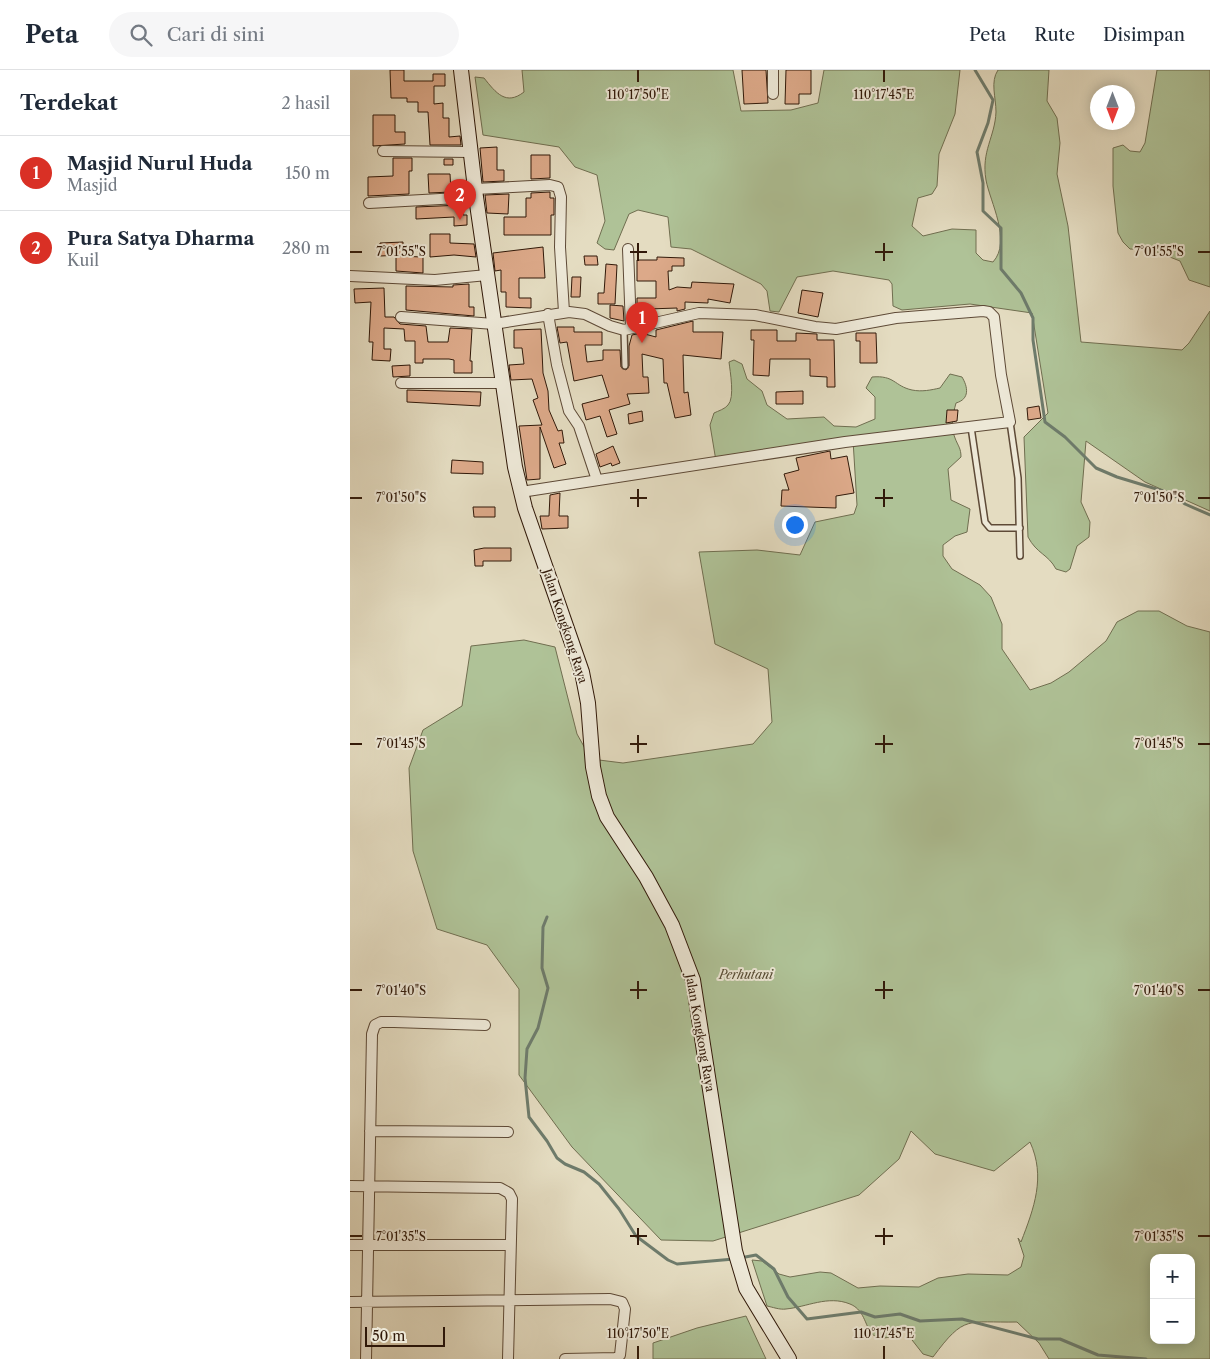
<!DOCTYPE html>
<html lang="id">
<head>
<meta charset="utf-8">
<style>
  :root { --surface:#fff; --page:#f6f6f7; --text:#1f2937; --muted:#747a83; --line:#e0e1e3; --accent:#d93025 }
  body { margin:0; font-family:"Libre Caslon Text",serif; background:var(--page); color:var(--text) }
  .controls { position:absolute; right:15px; bottom:15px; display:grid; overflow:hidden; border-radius:10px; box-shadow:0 2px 12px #0003 }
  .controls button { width:45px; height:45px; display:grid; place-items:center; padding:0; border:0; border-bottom:1px solid var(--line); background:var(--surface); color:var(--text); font:25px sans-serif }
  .compass { position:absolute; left:740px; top:15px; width:45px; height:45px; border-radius:50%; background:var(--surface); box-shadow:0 2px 12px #0003; rotate:180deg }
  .scale { position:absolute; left:15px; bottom:12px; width:80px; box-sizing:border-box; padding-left:5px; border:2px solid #311909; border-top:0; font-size:14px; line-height:18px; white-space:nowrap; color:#311909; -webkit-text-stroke:4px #ede8d7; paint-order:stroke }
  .you { position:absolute; left:444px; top:454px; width:18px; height:18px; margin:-12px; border:4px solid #fff; border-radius:50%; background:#1a73e8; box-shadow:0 0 0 8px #1a73e833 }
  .badge { display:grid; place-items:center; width:32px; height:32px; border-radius:50%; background:var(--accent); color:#fff; font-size:16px; font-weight:700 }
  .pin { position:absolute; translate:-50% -41px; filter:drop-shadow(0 1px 2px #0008) }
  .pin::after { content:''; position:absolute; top:26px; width:18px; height:15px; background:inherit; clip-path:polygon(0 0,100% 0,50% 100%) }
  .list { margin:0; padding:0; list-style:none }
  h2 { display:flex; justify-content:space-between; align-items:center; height:65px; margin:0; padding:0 20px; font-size:21px }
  h2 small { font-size:16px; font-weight:400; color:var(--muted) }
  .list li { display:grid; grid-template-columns:32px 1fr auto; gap:15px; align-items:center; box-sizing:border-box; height:75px; padding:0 20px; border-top:1px solid var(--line) }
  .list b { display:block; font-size:19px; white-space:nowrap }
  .list p { margin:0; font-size:16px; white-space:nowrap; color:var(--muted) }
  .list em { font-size:16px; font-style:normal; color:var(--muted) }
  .icon { flex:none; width:28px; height:28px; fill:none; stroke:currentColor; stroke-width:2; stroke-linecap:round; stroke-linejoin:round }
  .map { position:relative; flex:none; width:860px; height:1289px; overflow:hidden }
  header { display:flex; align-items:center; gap:30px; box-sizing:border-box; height:70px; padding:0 25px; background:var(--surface); border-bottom:1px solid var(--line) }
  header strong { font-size:24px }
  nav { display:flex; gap:28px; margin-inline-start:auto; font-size:18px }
  .search { width:350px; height:45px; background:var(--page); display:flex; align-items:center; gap:12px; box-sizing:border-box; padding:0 18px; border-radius:28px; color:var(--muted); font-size:19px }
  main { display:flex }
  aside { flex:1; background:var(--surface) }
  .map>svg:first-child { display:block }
  .green { fill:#afc297; stroke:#706e50; fill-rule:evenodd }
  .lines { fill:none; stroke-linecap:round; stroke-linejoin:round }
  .stream { stroke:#6e7b6b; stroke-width:3 }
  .building { fill:#dca989; stroke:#311909 }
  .lane-casing { stroke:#5e4a37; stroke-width:8 }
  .street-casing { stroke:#5e4a37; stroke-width:12 }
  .secondary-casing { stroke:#311909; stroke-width:16 }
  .lane { stroke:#ede8d7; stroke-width:5 }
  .street { stroke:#ede8d7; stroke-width:10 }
  .secondary { stroke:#ede8d7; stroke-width:14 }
  .ticks { fill:none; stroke:#311909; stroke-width:2 }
  .labels { text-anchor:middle; stroke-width:4; stroke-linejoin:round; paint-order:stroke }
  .street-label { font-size:12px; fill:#311909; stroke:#ede8d7 }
  .park-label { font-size:12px; font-style:italic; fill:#574c34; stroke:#ede8d7 }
  .ticks-label { font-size:12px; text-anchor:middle; fill:#311909; stroke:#ede8d7; stroke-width:4; stroke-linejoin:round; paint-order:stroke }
</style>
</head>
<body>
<header>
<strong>Peta</strong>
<div class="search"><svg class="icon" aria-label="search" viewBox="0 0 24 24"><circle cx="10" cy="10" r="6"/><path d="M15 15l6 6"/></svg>Cari di sini</div>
<nav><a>Peta</a><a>Rute</a><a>Disimpan</a></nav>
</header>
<main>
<aside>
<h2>Terdekat<small>2 hasil</small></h2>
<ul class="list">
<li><span class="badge">1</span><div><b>Masjid Nurul Huda</b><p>Masjid</p></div><em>150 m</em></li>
<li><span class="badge">2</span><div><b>Pura Satya Dharma</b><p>Kuil</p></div><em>280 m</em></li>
</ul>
</aside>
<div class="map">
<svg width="860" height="1289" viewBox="0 0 860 1289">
  <rect width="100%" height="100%" fill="#e4dcc1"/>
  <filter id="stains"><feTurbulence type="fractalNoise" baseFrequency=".004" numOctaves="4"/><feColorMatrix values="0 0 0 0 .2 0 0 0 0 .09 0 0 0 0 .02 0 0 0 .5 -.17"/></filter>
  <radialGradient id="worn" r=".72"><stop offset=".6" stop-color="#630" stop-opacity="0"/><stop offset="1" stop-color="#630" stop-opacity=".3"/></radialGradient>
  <path class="green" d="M172,0h211l8,41 50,-1 27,-7 6,-33h136l-5,44 -16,40 -2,32 -5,8 -14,4 -6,28 11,10 29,-7 24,1v23l7,7 10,2c19,-21 -3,-60 -7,-82 -5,-29 9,-43 10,-68 0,-15 -6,-30 2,-42h51l-2,31 10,17 3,25 -3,31 11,52 13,116 101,8 7,-7 21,-32v200l-65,-29 -59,-41 -5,61 9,20 -1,15 -12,9 -7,23 -4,3 -10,-3c-8,-15 -19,-15 -28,-32l-4,-100 24,-24 -16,-100 -62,-9 -68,6 -9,-4 -1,-22 -3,-4 -56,-9 -36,6 -18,35 -9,-1 -3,-20 -6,-7 -70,-35 -20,-2 -3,-30 -30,-7 -9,4 -15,36 -9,-1 -8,-6 8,-22 -8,-46 -22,-8 -16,-20 -76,-12 -8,-58 9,1c12,15 22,28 40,14z
    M807,0h53v217l-21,-7 -9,-19 -28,-11 -22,-1 -7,-7 -5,-9 -5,-47v-38l10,-3 7,6 10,1 5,-9z
    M384,290l8,4 5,15 15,12 5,14 20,14 37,-2 10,9 22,1 19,-8v-22l-9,-9 6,-11c23,-2 22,9 40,13 10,2 19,0 28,-2l10,-14 12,3c6,10 8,22 -6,26 -3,11 -6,24 -1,35 3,8 6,10 6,19l-13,12 3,31 19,9 -3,23 -12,4 -12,9v11l9,13 28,16 11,12 11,27v25l28,41 21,-7 18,-11 37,-31 11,-19 21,-11h21l28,15 23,6v727h-161l-10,-16 -22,-21c-50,1 -52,-8 -84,35l-10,-3 -18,-23c-47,23 -30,-17 -55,-27 -22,-9 -43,3 -64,5 -6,1 -14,-2 -19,-3l-15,-46 10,1 17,13 11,3 30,-5 11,1 27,15 22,-2 39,1 19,-9 30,-4 40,1 13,-8 3,-11 -6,-18 3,4c13,-34 25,-65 9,-100l-36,29 -59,-17 -24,-23 -12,28 -40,36 -146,46 -52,-1 -89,-93 -53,-72v-86l-32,-44 -50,-16 -24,-78 -4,-83 14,-38 39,-24 9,-60 53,-6 31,7 22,87 14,25 32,4 130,-19 19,-22 -4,-53 -53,-25 -16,-92 58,-2 43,5 15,-33 39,-8 3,-9 -4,-65 -137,21 -6,-36 4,-12c4,-2 11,-4 14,-8 7,-7 2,-34 1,-43zM804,1188h37v82h-37z
    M396,1246l20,43h-113v-16l44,-15z"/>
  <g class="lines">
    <path class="stream" d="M625,0l18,30 -5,23 -11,29 6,31v28l18,17v41l20,24 12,25v22l12,82 20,15 31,31 21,9 56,17 12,10 25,11
      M197,847l-4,10 -1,41 6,20 -10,40 -11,21 -2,29 4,39 18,24 10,17 8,6 19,8 15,12 20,25 17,27 32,24 9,4 57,-5
      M390,1188l16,-3 18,14 14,28 19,22 54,-7 14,5 25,-3 20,7 42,-2 76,20h22l38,16 48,4"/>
  </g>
  <path class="building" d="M40,0h14v11h29v-7h12v12h-11v18l9,-1v15h6v19l11,-1 1,9h-31l-2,-33h-10v-10h-11v-4h-16z
    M392,0h24l2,33 -24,1z
    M436,0h25v24h-12v10h-14z
    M23,45h22v17h10v12l-32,2z
    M147,77v23h7v11l-21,1 -3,-34z
    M181,85h19v23l-19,1z
    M43,88h19v13h-3v23l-41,2v-19l25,-1z
    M94,89h9v6h-9z
    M78,104h22l1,18 -22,1z
    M200,122v6h4v17h-3v20h-47v-18h22v-19h5v-5z
    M159,124l-1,20 -21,-1 -2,-18z
    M112,135l1,10h4v10l-13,1v-9l-38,2v-12z
    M80,164h20v9l24,1 2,13 -22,-2 -24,2z
    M53,172v13l-23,1v-13z
    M193,177l2,31h-26v20h12v10l-25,-1v-15h-5v-22l-6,1 -2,-18z
    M46,186l27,1v16l-27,-2z
    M234,186h13l1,9h-13z
    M307,187l27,1v8h-12v5h-4l1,19 8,-3 14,1 1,-6 42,2 -4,19 -22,-4v4l-23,-1v7l-8,2v-3l-29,1v3h-11v-14h19v-17h-19v-21h20z
    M256,194l11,1 -2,39h-17v-11h6z
    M222,207h9l-1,20h-9z
    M119,214v23h5v9l-68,-6v-24l47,1v-2z
    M34,218l1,29h9l6,7 26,2 2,16h20l2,-14 22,1 -2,32h2v12h-18v-13l-5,-1h-26v4h-8v-22h-10l-1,-12 -20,-1v21h7l-1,12 -18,-1 1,-18h-4l2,-40 -16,1 -1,-14z
    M452,220l21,3 -5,24 -20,-4z
    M260,235l13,1 1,15 -14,-3z
    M343,251v11h30l-2,27 -38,-4 1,38 4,-1 3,23 -16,3 -8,-35h-3l-1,-24 -21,-5 1,23h5l1,16 -22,1 3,10 -21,6 8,24 -10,3 -7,-21 -14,4 -4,-16 27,-7 -7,-22 -28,6 -7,-39 -7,1 -3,-16h17v5h28v13h-17l2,17 16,-2v-10h17l1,17 5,3 3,-4v-20l3,-11 9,-2 15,4v-7z
    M191,259l2,44 5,18 1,19 9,21 4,-1 2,13h-5l7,21 -12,4 -14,-41v52l-13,1 -8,-54 23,-1 -9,-25 5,-2 -6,-19 -21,1 -2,-15 15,-1 -2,-16h-8v-18z
    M401,260h26v11h19v-8l21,1v6h17l1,47h-8v-10l-17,-1v-17h-40l-1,17 -16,-1 1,-35h-3z
    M506,263h20l1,30h-17v-22h-4z
    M60,295v11l-17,1 -1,-11z
    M57,320l74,2 -1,14 -73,-4z
    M453,321v13h-27v-12z
    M689,336l2,12 -13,2 -1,-12z
    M597,340h11l-1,11 -11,2z
    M292,341l1,10 -14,3 -1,-10z
    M263,376l7,17 -8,3 -1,-3 -11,4 -4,-13z
    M480,381l1,8 16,-3 7,37 -18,3v12l-55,-2 1,-16h7l-5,-16 15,-4 -3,-12z
    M102,390l31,2v12l-32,-1z
    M210,423l-1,23h9v12l-26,1 -2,-13h9l1,-21z
    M123,437h22v10h-21z
    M134,478h27v13h-28v5h-8l-1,-16z"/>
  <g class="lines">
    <g class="lane-casing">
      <path id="lane" d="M274,260l1,36
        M660,352l8,56 2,78
        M621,357l14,95 5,6h30"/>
    </g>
    <g class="street-casing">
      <path id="street" d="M423,24v-24
        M33,81l88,1
        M125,119l75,-4 8,2 3,10 -1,50 4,65
        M19,133l107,-6
        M278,179l3,79
        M0,206l85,4 52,-5
        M198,244l9,51 12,46 10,15 18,54
        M51,247l93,7 75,-12 16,2 25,12 14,4 75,-17 56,2 60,12 21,2 60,-11 87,-7 6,1 5,5 7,58 9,47 -165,20 -324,50
        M51,313h102
        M20,1061l138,1
        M0,1116l150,2 9,5 3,6 -4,160
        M0,1175h160
        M0,1232l260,-3 12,3 3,7 -5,46 -4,3 -51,1
        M16,1289l6,-325 3,-9 6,-3h13l91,3"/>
    </g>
    <g class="secondary-casing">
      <path id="secondary" d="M111,0l15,127 39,270 10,41 57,164 6,31 5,64 6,29 8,21 39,60 26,48 21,55 42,271 11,37 43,71"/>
    </g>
    <use href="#lane" class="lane"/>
    <use href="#street" class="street"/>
    <use href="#secondary" class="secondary"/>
  </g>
  <path class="ticks" d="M288,0v12M534,0v12M288,173v18M534,173v18M0,182h12M280,182h17M525,182h18M848,182h12M288,419v18M534,419v18M0,428h12M280,428h17M525,428h18M848,428h12M288,665v18M534,665v18M0,674h12M280,674h17M525,674h18M848,674h12M288,911v18M534,911v18M0,920h12M280,920h17M525,920h18M848,920h12M288,1158v17M534,1158v17M0,1166h12M280,1166h17M525,1166h18M848,1166h12M288,1276v13M534,1276v13"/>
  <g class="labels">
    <g class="street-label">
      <text transform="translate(215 556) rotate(72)" y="4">Jalan Kongkong Raya</text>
      <text transform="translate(350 963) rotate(80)" y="4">Jalan Kongkong Raya</text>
    </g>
    <g class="park-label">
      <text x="396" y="909">Perhutani</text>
    </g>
  </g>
  <g class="ticks-label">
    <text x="288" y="29">110°17'50"E</text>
    <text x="534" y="29">110°17'45"E</text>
    <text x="809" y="186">7°01'55"S</text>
    <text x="51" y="186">7°01'55"S</text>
    <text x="809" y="432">7°01'50"S</text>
    <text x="51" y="432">7°01'50"S</text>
    <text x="809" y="678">7°01'45"S</text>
    <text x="51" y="678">7°01'45"S</text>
    <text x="809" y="925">7°01'40"S</text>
    <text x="51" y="925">7°01'40"S</text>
    <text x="51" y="1171">7°01'35"S</text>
    <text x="809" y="1171">7°01'35"S</text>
    <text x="288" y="1268">110°17'50"E</text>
    <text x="534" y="1268">110°17'45"E</text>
  </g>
  <rect width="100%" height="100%" filter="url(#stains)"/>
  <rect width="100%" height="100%" fill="url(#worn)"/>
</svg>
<div class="controls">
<button>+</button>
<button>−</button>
</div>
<svg class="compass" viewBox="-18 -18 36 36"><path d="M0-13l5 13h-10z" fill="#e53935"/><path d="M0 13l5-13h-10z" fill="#747a83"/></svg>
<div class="scale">50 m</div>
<div class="you"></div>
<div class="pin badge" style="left:292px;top:273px">1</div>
<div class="pin badge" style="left:110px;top:150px">2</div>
</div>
</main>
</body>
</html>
